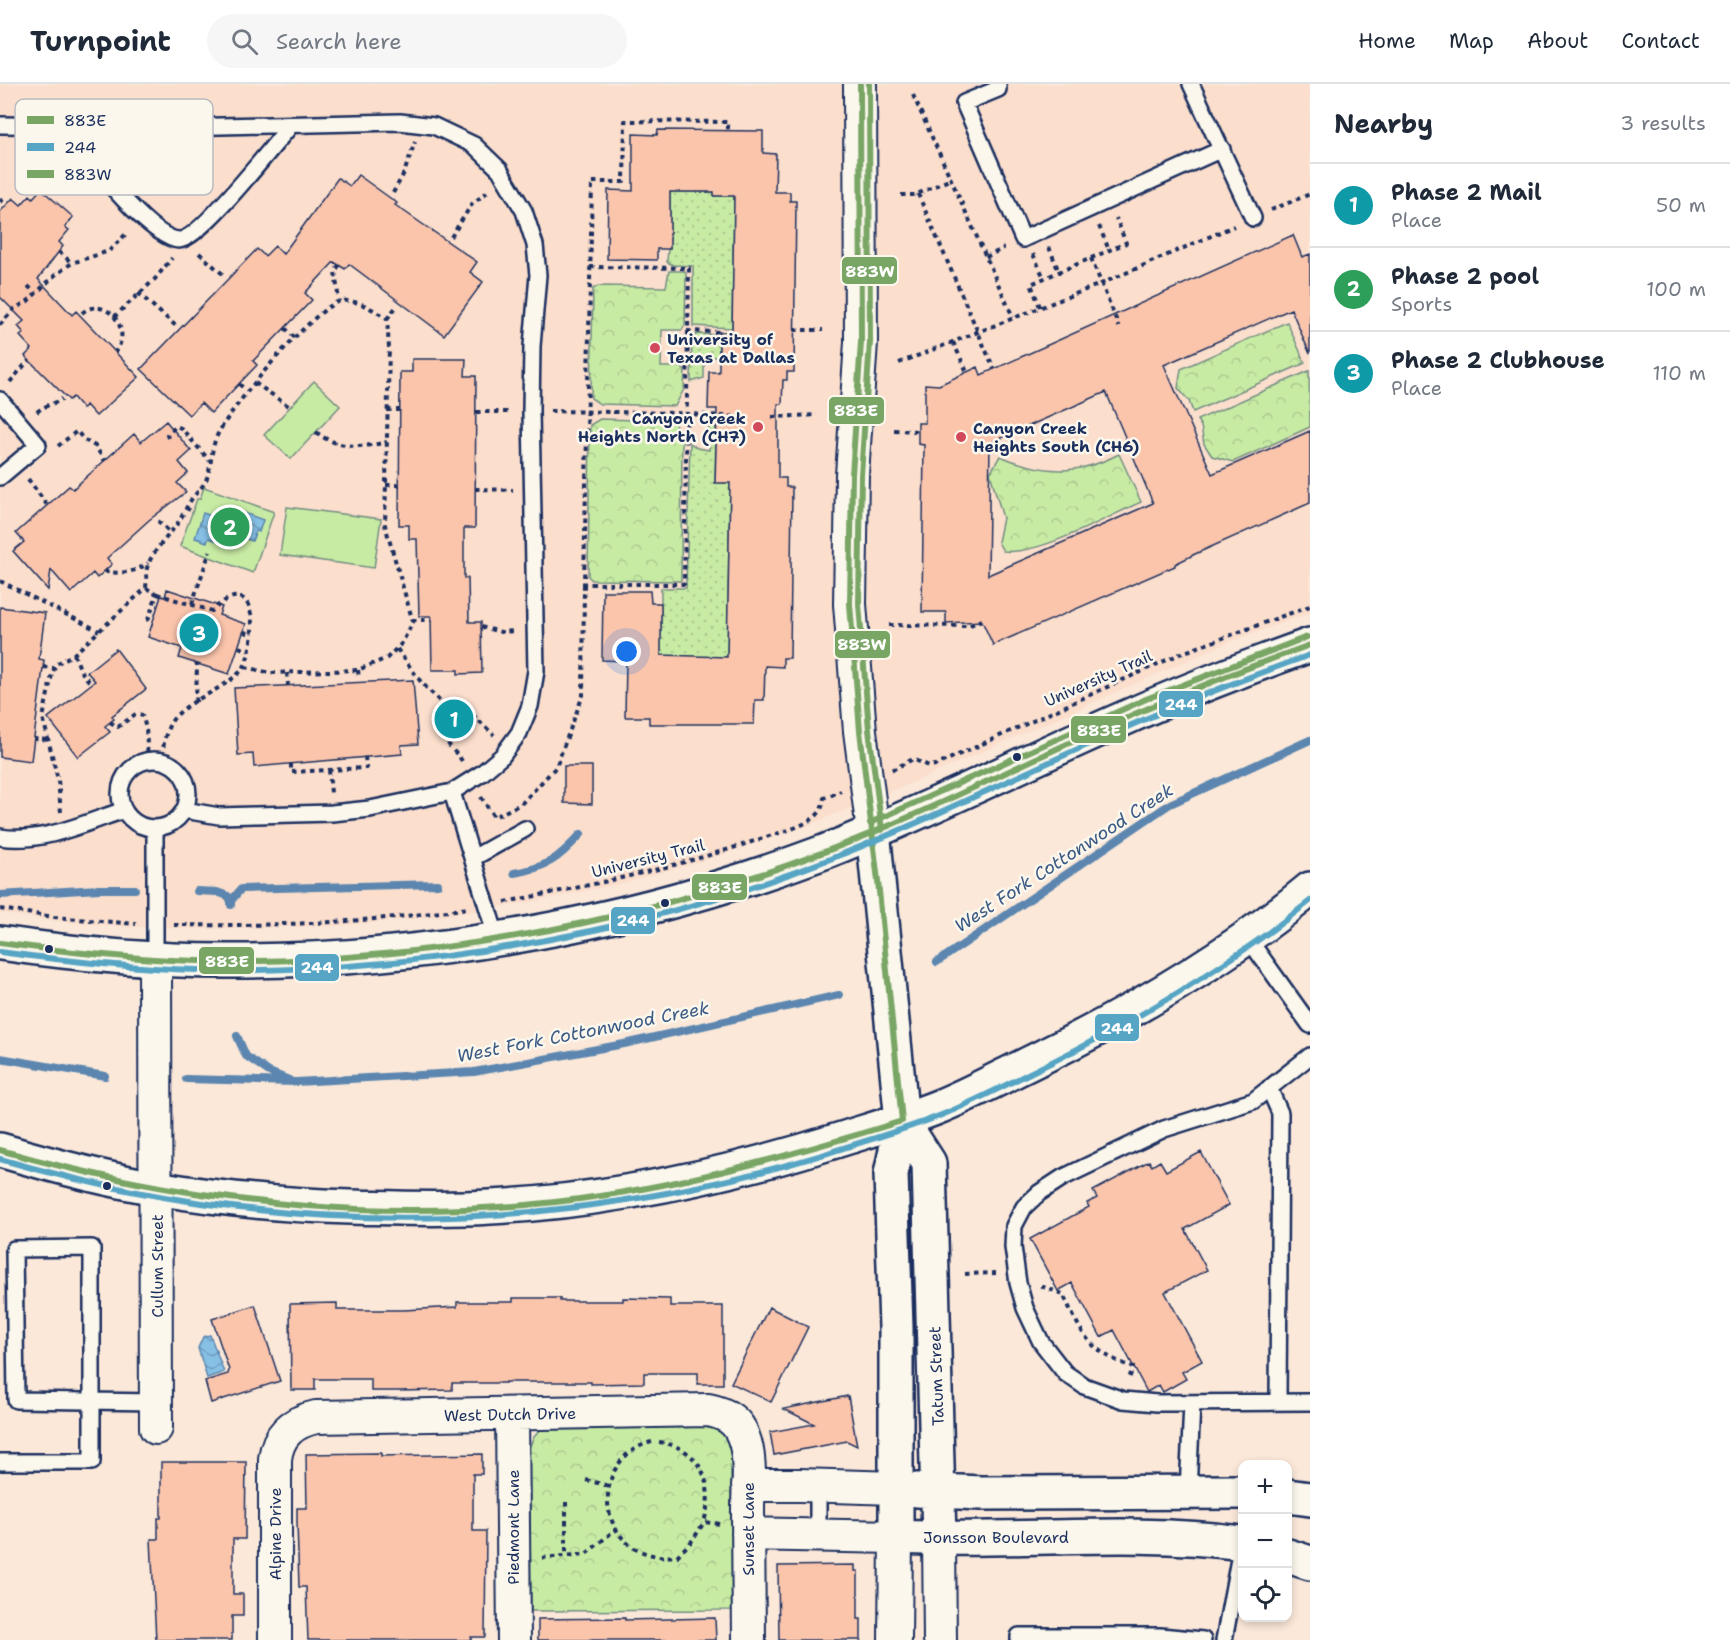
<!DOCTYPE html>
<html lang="en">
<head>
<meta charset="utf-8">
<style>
  :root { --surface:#fff; --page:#f6f6f7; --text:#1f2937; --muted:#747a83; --line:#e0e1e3; --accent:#111827 }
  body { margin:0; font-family:"Shantell Sans",sans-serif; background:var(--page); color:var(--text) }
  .controls { position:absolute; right:18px; bottom:18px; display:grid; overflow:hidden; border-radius:12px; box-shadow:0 3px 9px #0003 }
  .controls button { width:54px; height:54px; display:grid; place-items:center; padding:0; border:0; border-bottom:2px solid var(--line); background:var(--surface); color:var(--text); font:30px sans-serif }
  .you { position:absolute; left:627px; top:568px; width:21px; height:21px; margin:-15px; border:4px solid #fff; border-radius:50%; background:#1a73e8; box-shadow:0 0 0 9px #1a73e833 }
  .badge { display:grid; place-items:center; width:39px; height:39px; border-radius:50%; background:var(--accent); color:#fff; font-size:20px; font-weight:700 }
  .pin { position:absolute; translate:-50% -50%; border:3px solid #fff; box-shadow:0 2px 6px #0006 }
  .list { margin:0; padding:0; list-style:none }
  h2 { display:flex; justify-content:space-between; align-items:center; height:78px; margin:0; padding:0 24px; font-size:26px }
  h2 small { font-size:20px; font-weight:400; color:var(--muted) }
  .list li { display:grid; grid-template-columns:39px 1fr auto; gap:18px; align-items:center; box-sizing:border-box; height:84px; padding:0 24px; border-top:2px solid var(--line) }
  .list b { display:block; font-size:22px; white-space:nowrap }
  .list p { margin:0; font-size:20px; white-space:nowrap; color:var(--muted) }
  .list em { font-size:20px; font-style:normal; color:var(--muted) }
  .icon { flex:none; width:33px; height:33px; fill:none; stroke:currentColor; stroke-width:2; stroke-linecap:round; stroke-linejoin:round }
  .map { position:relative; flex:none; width:1310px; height:1556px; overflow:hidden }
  header { display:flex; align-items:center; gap:36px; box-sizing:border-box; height:84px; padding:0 30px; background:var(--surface); border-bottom:2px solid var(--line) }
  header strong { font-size:28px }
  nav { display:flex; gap:33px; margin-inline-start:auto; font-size:21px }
  .search { width:420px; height:54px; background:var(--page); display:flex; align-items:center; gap:15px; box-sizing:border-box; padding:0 21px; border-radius:33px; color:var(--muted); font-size:22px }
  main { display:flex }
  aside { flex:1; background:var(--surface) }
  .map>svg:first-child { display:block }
  .built { fill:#fbdecc }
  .grass { fill:url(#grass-dots); stroke:#728d81; stroke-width:1.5 }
  .park { fill:url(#park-crowns); stroke:#728d81; stroke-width:1.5 }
  .garden { fill:#c8eba4; stroke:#728d81; stroke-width:1.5 }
  .water { fill:url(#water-waves); stroke:#5b86af; stroke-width:1.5 }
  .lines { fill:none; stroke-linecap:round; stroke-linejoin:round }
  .stream { stroke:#5b86af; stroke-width:8 }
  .building { fill:#fbc5ac; stroke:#1b2f5e; stroke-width:1.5; fill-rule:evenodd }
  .service-casing { stroke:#1b2f5e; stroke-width:20 }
  .minor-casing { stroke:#1b2f5e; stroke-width:36 }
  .tertiary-casing { stroke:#1b2f5e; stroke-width:38 }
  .secondary-casing { stroke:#1b2f5e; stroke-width:38 }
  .path { stroke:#1b2f5e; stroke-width:4; stroke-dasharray:4.5 4.5; stroke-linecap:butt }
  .service { stroke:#fbf7ec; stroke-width:15 }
  .minor { stroke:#fbf7ec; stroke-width:32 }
  .tertiary { stroke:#fbf7ec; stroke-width:33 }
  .secondary { stroke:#fbf7ec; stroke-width:33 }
  .bus-1-casing { stroke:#fbf7ec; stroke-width:10 }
  .bus-2-casing { stroke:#fbf7ec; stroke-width:10 }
  .bus-3-casing { stroke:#fbf7ec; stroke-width:10 }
  .bus-1 { stroke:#79a565; stroke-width:6 }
  .bus-2 { stroke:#57a5c5; stroke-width:6 }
  .bus-3 { stroke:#79a565; stroke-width:6 }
  .poi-dot { fill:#d1495b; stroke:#fbf7ec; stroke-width:2 }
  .bus-dot { fill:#1b2f5e; stroke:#fbf7ec; stroke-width:2 }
  .labels { text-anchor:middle; stroke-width:5; stroke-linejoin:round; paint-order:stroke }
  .poi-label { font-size:16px; font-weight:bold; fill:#1b2f5e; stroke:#fbf7ec; text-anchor:start }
  .street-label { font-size:16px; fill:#1b2f5e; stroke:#fbf7ec }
  .water-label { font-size:18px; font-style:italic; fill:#3b5a86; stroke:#fbf7ec }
  .key { fill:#fbf7ec; stroke:#b8bbc1; stroke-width:1.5 }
  .key-label { font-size:16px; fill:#1b2f5e }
  .line-badge { stroke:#fbf7ec; stroke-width:2 }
  .badge-label { font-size:16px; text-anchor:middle; font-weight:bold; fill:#fff }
</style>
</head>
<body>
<header>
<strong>Turnpoint</strong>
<div class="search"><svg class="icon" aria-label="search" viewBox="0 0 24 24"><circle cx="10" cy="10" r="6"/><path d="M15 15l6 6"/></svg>Search here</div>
<nav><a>Home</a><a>Map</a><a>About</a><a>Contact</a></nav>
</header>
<main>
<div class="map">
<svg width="1310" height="1556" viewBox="0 0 1310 1556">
  <defs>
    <pattern id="grass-dots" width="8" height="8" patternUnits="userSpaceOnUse" patternTransform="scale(1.5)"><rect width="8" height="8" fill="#c8eba4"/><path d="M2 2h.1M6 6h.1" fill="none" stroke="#abca90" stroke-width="1.8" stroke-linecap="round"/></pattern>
    <pattern id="park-crowns" width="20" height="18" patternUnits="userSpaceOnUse" patternTransform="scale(1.5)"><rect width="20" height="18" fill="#c8eba4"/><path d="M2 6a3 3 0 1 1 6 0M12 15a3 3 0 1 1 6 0" fill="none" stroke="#abca90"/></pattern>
    <pattern id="water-waves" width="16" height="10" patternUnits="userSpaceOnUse" patternTransform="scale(1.5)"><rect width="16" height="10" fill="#86c0e5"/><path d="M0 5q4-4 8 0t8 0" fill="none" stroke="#6d9cbd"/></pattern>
  </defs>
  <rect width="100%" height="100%" fill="#fbe8d9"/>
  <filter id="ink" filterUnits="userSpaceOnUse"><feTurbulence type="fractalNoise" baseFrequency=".0167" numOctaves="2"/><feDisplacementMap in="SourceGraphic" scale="12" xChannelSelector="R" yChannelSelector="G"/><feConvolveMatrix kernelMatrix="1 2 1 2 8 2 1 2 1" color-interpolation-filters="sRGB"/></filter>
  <g filter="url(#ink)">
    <path class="built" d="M0,0h1310v529l-81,29 -306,136 -121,50 -113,37 -74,20 -84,17 -88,14 -107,10 -133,3 -88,-3 -61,-5 -54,-8z"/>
    <path class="grass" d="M670,108h44v4h20l-2,132 -39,-2v-60l-20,-1 -6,-3 1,-13h2z
      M697,250l22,1v22h-15v21l-13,4 1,-44z
      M709,343h7l-1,55 15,1 -3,174 -66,4v-73h25l4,-145 7,5 12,2z"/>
    <path class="park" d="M669,187h16l1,3 -1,51 -3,5h-20l-1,37h20l4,4 -1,18 -9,17 -75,-2 -9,-6 2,-109 5,-3 68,1z
      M1287,238l18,41 -112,49 -4,-11 -11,-13 3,-19z
      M1309,287l1,56 -77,35 -21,-6 -8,-12 -3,-18 -4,-6z
      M600,335l74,2 4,12 4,4 -1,144 -89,-1 -4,-4 2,-151z
      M1119,370l22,48c-34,15 -103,54 -138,49l-5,-9 5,-24 -13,-45 10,-17c43,18 77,20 119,-2z
      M708,1343c15,2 18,8 23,21l1,162 -201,1 -2,-163 5,-11 7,-8z"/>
    <path class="garden" d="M314,297l26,25 -49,53 -27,-24z
      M204,403l70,25 -21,61 -73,-27 17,-47h3z
      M287,423l94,12 -7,49 -94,-13z"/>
    <path class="water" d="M239,427l24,9 -4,12 -3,-1 -4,10 -13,-5 -4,11 -26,-9 -2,4 -12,-4 8,-25 31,11z
      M210,1251l14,37 -17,6 -9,-30 5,-11z"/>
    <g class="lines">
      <path class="stream" d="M514,789c33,-5 45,-15 67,-39
        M197,807l20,1 11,4 3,5
        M0,811l99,-6h36
        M231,821v-4l10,-12 197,-5
        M937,878l233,-158 140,-64
        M237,952l9,20 23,16 20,8
        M0,974l105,18
        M186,995l110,3 178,-10 150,-28 215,-49"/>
    </g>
    <path class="building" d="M658,46l105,1v22l13,1 -1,38h15v9h6l-2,171h-7v8h-4l-1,24h-4v74h8v9h6l-2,171h-7v9l-18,-1 -1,34h-9l-1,24h-105v-7h-24l1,-56 -24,-1 1,-69h47l1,12h10v52l66,2 3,-174h-15l2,-74h-9l1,-37h10v-40h13l2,-136h-20v-4h-44v57h-13v11l-50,-1 1,-69 25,1v-57l24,1z
      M358,91l39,28 -2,2 82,57 -7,10 13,10 -39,53 -95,-71 -4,5 -11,-7 -29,31 7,7 -59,61 4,4 -46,48 -10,-10 -12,12 -48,-46 116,-120 8,7 10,-10 8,8 55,-76 12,8z
      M41,105l32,28 -8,10 4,3 -10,12 4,4 -25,33 34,36 4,-4 63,66 -43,39 -10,-11 -3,4 -10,-12 -4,3 -44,-44 7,-7 -12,-13 4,-3 -6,-7 6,-5 -24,-24v-85l13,-14 8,7 9,-10 3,3z
      M1293,151l9,22 8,-3v100l-19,-45 -127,56 48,109 98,-43v72l-115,51 -20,10v2l-182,79 -11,-24 -36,2v-11h-24l2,-167 -6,-1v-21h7v-39l14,1 39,-18 3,8zM1106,308l47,111 -165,72 2,-132z
      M412,275h54l-1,17h11l-1,152h-11v50h4l1,44h12l1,51 -24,1v-4h-26l-1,-54h-12l-2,-77h-8v-14h-10l1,-153h12z
      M166,337l25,30 -12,11 9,11 -11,10 9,9 -37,28 -42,38 5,6 -15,14 -4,-5 -22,20 -20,-23 -3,20 -35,-39 11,-9 -8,-9 53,-47 4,3 61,-55 7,8z
      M167,505l55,18 -3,8 27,9 -17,50 -50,-16 3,-10 -34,-11 13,-41 4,1z
      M0,523l45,6 -6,46 5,1 -13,101 -31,-4z
      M116,565l30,40 -34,27 2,3 -9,7 5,6 -32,25 -30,-39 47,-37 -8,-9z
      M413,596l5,64 -17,1 1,9 -148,13 -1,-13 -15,1 -4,-67z
      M453,621l16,13 -14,17 -16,-14z
      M564,682h28v38l-28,-1z
      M1201,1068l28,53 -44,24 22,41 -42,22 37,69 -20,11 4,7 -23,13 -4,-7 -12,7 -33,-62 -13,7 -29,-54 -14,8 -28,-52 59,-32 -2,-4 10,-5 -4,-7 56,-30 3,5 8,-5 6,10z
      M513,1214h47v3h63v-3l47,1v7h53v78h-25v-11h-54v10l-53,1v-2h-86v1h-53v7l-55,1h-26v-12h-56v11h-24l-1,-86 47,-1v7h67l53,-3v-5h56z
      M255,1221l25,76 -69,22 -6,-22 23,-7 1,-4 -17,-51z
      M769,1223l39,20 -37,75 -40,-19z
      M848,1312l9,50 -10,-5 -73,14 -4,-23 44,-8 -30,-15z
      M381,1369v3l101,-2v20h-9v57h13l-1,106h-14v3h-163l-2,-53h-7l-2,-65v-14h10l-1,-54z
      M161,1378h85l-1,77h-12v55h10v22h-11v24h-76l-5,-101h7v-21h3z
      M855,1481v6h3v48h3v21h-82l-1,-74z
      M625,1534v2l90,-2 1,22h-178v-21z"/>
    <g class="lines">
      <g class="service-casing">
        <path id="service" d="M998,0v5l-34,14 59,136 199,-90
          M1191,0l62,134
          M0,41l179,2 221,-5 34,4 40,19 26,25 5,9 19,32 11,34 3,30 -6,71 -1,65 5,260 -6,35 -11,27 -17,23 -20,17 -30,19 -82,17 -38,4 -113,3 -35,-6
          M61,42c20,24 89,113 118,114 21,0 95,-96 112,-115
          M0,316l38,45 -38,32
          M120 710a34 34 0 1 1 68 0a34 34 0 1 1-68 0Z
          M452,708l45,147
          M155,745v130
          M0,753c41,7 85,-14 124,-27
          M473,774l52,-29
          M1247,853l63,88
          M1310,972l-57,45 -89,28 -102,49 -23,15 -15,14 -10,19 -1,21 5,36 7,25 16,34 24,31 19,13 39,14 34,3 153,-1
          M1269,1004l11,25 -2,289
          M0,1378h92v-214l-78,1 2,151 140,2
          M818,1401v50
          M1188,1408l4,-89
          M1019,1556v-4h141l43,4
          M1224,1556l18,-97"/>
      </g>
      <g class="minor-casing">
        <path id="minor" d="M860,0l1,258 -9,133 -2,129 10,127 13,100
          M155,875l1,469
          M512,1330l2,226
          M748,1401h52l96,3
          M748,1450l148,3 -1,103
          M939,1455l1,101
          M275,1556v-181c3,-25 18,-37 41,-42l392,-7c16,3 29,9 35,26 9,22 5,50 5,74 0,43 1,87 1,130"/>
      </g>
      <g class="tertiary-casing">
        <path id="tertiary" d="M873,747l29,290 -11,53 5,154v209c115,6 232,-9 346,6
          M902,1037l27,42 10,376
          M917,1406l64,3 261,-1
          M1288,1412l22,3
          M1288,1472l22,7"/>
      </g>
      <g class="secondary-casing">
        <path id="secondary" d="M0,859c75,11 150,18 226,18 202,1 408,-38 598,-109 102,-40 200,-90 301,-134 60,-27 123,-51 185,-73
          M0,1066c51,15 103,29 156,38 64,11 130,17 194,19 47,1 93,3 140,0 119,-6 242,-33 355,-69 32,-10 63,-19 93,-31 32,-13 63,-30 94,-45 99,-48 194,-103 278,-173"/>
      </g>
      <path class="path" d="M913,11l100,222
        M393,109l11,-20 11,-31
        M918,110l76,175
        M901,111h14l36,-16
        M0,115l6,6
        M1271,126l39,-16
        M1099,142l10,24
        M451,153l21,-33 18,-14
        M1049,163l10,25
        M59,168l13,11
        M199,169l26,23
        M1033,170l11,24
        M986,173l18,-9
        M1091,174l28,69
        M339,181l-4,7 4,29
        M590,183l99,1 -5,316h-100l8,-402h32l1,-61 103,1v9
        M28,202l8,8
        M138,209l39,34
        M1040,223l-9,-23 95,-41 -10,-25
        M82,229c22,-19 53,16 33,39
        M114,233l41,-38 17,-21
        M387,235l9,-12
        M0,241l14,-16 14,-8 26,-25 18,-13 37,-12 19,-19
        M285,244l10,10
        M794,246h29
        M687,247l32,1
        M953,258l14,30
        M899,279l204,-80 131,-57
        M10,298l19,-22
        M255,299l35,24
        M239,300l8,7
        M387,326h13
        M550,327l125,2 64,4
        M37,328c7,-7 16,-7 25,-13
        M476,328h34
        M772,333l45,-2
        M894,346l24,1
        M316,348c21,17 46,16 71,10
        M168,354l-1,-3 9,-9 5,2 29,33
        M58,362l19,-15 6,8 12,7 10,15
        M28,395l19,26
        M386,401h13
        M475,405l38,1
        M186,424l6,3
        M158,437l13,12
        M105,486l2,2c15,2 29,0 41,-9
        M0,497l99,50
        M146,504l11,6 -9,26 4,2
        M157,510l55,17c46,-44 45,25 33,54 -2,5 -8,10 -12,13 -18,15 -43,22 -58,39 -10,10 -12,30 -13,44
        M192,520l18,-53
        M412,536h19
        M889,541l79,1 14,-6
        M481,543l20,5 15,-1
        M244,548l8,2
        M239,563l9,4
        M397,565l24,33 35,36
        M74,570l7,17 10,13
        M43,583l11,1
        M358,586l1,8
        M287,589l1,12
        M196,618l1,-38
        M110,638l8,5 19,-14 5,2 4,13 2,32
        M33,655l16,1
        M462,677c-3,-5 -6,-7 -9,-11 -15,-16 -3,-27 9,-39l12,5 20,19
        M291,680v8l75,-4 -1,-12
        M329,686l2,23
        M892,686l21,-11 16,7 7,-1 246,-112 128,-47
        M481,713l13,20 27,-13 35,-37 27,-72 1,-111
        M61,728l-3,-32 -15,-62 9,-44 4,-10 18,-10 72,-66c1,-8 -1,-16 2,-23 5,-14 17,-25 26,-37 7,-8 11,-19 17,-28 4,-6 10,-11 14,-18 7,-13 5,-29 11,-44 9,-25 101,-134 125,-137 16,-2 34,9 46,18l2,29 -4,177 28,97 -11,21 -15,15 -29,12 -87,3 -26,-6
        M505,818c88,-17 174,-35 258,-64 17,-6 40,-10 54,-23 5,-5 6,-11 7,-17l17,-7
        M0,825l54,8 82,7
        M174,841c98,1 197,-2 294,-17
        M965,1190l31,-1
        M1041,1202l22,8c19,40 25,58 70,73l-4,12
        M652,1358c-67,16 -57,123 25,114l16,-16 11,-18
        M659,1358c43,6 56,43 45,80l17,2
        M586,1396l23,6
        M566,1418v54
        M542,1474l44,-4 30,-25"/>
      <use href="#service" class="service"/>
      <use href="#minor" class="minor"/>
      <use href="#tertiary" class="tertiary"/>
      <use href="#secondary" class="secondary"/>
      <g class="bus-1-casing">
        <path id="bus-1" d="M0,859c66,9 132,16 198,18 212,4 427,-34 626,-109 90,-34 176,-78 263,-117 73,-33 147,-63 223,-90
          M0,1066c196,56 405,77 607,45 100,-16 198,-44 295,-74l-24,-240 -18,-150 -10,-127 2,-129 9,-133 -1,-258"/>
      </g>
      <g class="bus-2-casing">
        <path id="bus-2" d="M0,868c66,9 132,16 198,18 212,4 435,-34 632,-111 88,-34 172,-76 257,-114 73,-34 147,-63 223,-90
          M0,1075c275,80 551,78 825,-5 39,-13 80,-24 119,-40 36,-15 71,-34 106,-51 92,-46 180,-98 260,-162"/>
      </g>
      <g class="bus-3-casing">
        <path id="bus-3" d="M869,0l1,258 -9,133 -2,129 10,126 13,100
          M870,739l276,-124 161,-62"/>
      </g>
      <use href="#bus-1" class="bus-1"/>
      <use href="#bus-2" class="bus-2"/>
      <use href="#bus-3" class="bus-3"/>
    </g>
  </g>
  <g class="poi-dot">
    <circle cx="655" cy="264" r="6"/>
    <circle cx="758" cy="343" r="6"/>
    <circle cx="961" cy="353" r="6"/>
  </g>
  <g class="bus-dot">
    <circle cx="1017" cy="673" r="5"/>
    <circle cx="665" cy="819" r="5"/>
    <circle cx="49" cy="865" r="5"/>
    <circle cx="107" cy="1102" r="5"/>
  </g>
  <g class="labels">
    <g class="poi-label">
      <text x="667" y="261">University of<tspan x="667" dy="18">Texas at Dallas</tspan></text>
      <text x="746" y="340" text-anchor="end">Canyon Creek<tspan x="746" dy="18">Heights North (CH7)</tspan></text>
      <text x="973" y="350">Canyon Creek<tspan x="973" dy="18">Heights South (CH6)</tspan></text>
    </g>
    <g class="street-label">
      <text transform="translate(1098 594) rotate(-24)" y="6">University Trail</text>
      <text transform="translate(648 774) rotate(-14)" y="6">University Trail</text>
      <text transform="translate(157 1182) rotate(-90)" y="6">Cullum Street</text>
      <text transform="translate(936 1292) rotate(-92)" y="6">Tatum Street</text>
      <text transform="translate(510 1330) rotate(-1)" y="6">West Dutch Drive</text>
      <text transform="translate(513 1443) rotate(-90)" y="6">Piedmont Lane</text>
      <text transform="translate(748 1445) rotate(-90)" y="6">Sunset Lane</text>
      <text transform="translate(275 1450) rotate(-90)" y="6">Alpine Drive</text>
      <text x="996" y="1459">Jonsson Boulevard</text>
    </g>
    <g class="water-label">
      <text transform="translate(1064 774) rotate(-33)" y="6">West Fork Cottonwood Creek</text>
      <text transform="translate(583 948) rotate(-11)" y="6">West Fork Cottonwood Creek</text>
    </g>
  </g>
  <rect x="15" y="15" width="198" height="96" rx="9" class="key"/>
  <rect x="27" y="32" width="27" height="8" fill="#79a565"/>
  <rect x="27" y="59" width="27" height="8" fill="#57a5c5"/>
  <rect x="27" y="86" width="27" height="8" fill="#79a565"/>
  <g class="key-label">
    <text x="64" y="42">883E</text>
    <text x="64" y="69">244</text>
    <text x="64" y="96">883W</text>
  </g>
  <g class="line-badge">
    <rect x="841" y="172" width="57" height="29" rx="6" fill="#79a565"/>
    <rect x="828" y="312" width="57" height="29" rx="6" fill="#79a565"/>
    <rect x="834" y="546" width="57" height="29" rx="6" fill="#79a565"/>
    <rect x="1158" y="606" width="46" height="28" rx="6" fill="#57a5c5"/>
    <rect x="1070" y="631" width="57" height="29" rx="6" fill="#79a565"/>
    <rect x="691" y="789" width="57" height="28" rx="6" fill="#79a565"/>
    <rect x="610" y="822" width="46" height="29" rx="6" fill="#57a5c5"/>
    <rect x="198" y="862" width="57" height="29" rx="6" fill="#79a565"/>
    <rect x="294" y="869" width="46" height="29" rx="6" fill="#57a5c5"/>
    <rect x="1094" y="929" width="46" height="29" rx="6" fill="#57a5c5"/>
  </g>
  <g class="badge-label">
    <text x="870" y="193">883W</text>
    <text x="856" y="332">883E</text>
    <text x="862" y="566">883W</text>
    <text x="1181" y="626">244</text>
    <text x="1099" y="652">883E</text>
    <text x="720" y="809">883E</text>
    <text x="633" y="842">244</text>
    <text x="227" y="883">883E</text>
    <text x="317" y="889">244</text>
    <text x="1117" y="950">244</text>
  </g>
</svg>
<div class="controls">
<button>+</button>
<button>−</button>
<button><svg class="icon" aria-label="locate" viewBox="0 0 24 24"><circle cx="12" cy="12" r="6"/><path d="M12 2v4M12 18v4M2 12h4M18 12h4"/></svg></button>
</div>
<div class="you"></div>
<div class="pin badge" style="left:454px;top:635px;background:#0f9aa8">1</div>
<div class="pin badge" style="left:230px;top:443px;background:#2e9e5b">2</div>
<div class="pin badge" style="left:199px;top:549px;background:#0f9aa8">3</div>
</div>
<aside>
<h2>Nearby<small>3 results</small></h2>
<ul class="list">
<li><span class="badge" style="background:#0f9aa8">1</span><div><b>Phase 2 Mail</b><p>Place</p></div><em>50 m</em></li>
<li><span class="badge" style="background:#2e9e5b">2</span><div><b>Phase 2 pool</b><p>Sports</p></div><em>100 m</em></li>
<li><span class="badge" style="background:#0f9aa8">3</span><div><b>Phase 2 Clubhouse</b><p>Place</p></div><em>110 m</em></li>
</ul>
</aside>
</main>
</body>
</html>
